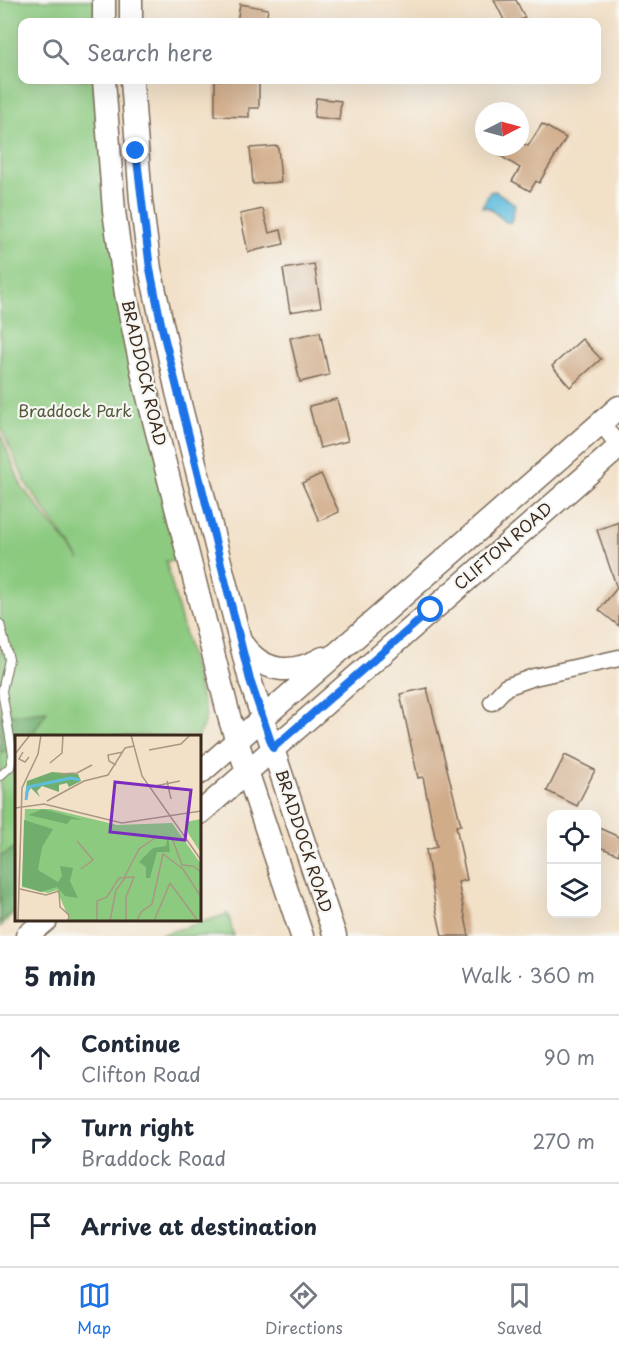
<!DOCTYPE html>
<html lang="en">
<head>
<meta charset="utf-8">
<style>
  :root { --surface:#fff; --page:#f2f2f3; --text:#1f2937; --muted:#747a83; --line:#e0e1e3; --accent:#1a73e8 }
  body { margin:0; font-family:"Playpen Sans",sans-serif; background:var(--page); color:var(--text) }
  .controls { position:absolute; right:18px; bottom:18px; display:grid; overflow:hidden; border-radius:12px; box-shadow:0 6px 24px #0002 }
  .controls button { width:54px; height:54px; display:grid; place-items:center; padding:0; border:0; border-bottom:2px solid var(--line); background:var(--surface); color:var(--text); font:30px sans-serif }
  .compass { position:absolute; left:475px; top:102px; width:54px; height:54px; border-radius:50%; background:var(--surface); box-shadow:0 6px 24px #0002; rotate:84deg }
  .stop { position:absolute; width:18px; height:18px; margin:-14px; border:4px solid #1a73e8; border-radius:50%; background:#fff }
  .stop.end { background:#1a73e8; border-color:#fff; box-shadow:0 2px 6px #0008 }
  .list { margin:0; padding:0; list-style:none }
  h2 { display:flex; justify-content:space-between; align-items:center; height:78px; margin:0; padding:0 24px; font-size:26px }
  h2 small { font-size:20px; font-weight:400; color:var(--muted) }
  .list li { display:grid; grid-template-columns:39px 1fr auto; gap:18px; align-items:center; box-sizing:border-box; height:84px; padding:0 24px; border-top:2px solid var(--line) }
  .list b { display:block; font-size:22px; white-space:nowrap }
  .list p { margin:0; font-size:20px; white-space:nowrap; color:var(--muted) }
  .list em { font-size:20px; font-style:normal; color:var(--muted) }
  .icon { flex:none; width:33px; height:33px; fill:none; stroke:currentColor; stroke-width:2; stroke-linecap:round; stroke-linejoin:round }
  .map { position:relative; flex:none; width:619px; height:936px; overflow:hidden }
  .search { position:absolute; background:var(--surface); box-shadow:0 6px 24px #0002; left:18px; right:18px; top:18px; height:66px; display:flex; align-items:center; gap:15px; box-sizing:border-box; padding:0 21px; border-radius:12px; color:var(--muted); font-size:22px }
  .sheet { height:330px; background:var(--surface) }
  nav { display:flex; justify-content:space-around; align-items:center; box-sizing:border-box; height:84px; border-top:2px solid var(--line); background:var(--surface); font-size:16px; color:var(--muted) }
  nav a { display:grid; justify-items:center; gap:3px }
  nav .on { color:var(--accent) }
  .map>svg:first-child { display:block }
  .green { fill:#8cca80; stroke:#647a4f; stroke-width:1.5 }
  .forest { fill:#71ae6e; stroke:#566c46; stroke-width:1.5 }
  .water { fill:#5fbddd; stroke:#4d747e; stroke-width:1.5 }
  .building { fill:#d1ac89 }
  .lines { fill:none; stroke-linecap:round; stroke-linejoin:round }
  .lane-casing { stroke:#7b6a59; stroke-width:10 }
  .street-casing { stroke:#7b6a59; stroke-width:19 }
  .secondary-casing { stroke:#7b6a59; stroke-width:25 }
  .lane { stroke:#fff; stroke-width:8 }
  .street { stroke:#fff; stroke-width:16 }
  .secondary { stroke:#fff; stroke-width:22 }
  .route { stroke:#1a73e8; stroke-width:8 }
  .labels { text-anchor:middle; stroke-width:4.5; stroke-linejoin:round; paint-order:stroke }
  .street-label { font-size:16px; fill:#3b2a1e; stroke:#f6f6f2 }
  .park-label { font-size:16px; fill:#535a3b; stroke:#f6f6f2 }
  .inset-river { fill:none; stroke:#5fbddd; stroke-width:3 }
  .inset-road { fill:none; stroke:#a99783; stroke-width:1.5 }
  .view { fill:#7b2cbf; fill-opacity:0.15; stroke:#7b2cbf; stroke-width:3 }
  .inset-edge { fill:none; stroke:#3b2a1e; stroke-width:3 }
</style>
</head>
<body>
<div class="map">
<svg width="619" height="936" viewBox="0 0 619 936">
  <rect width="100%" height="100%" fill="#f6f6f2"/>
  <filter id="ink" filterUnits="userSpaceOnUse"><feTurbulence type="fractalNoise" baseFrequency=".0167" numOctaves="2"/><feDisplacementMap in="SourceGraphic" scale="12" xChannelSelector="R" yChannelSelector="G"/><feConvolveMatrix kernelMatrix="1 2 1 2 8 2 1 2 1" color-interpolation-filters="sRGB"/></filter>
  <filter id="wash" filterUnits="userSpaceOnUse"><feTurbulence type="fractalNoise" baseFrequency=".008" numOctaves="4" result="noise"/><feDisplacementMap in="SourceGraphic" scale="24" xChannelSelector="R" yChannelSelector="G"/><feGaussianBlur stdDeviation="1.35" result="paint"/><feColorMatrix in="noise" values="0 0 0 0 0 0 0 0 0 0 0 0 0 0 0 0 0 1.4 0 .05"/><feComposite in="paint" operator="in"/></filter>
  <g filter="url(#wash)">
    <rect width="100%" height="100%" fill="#f2e0c7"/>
    <path class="green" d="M0,0h107l-1,22h-84v58h82l10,131 77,350h-25l40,155 -7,20h-183v176l-16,15v-494l22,54 58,73 -53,-75 -27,-59z
      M228,914l6,22h-77z"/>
    <path class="forest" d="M47,711l-15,24 -16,1v8l-16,10v-38z
      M16,847v62l-16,14v-66z"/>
    <path class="water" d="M495,191l20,13 -4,18h-5l-17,-14 -7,-1 8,-15z"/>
    <g id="blocks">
      <path class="building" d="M494,0h22l9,18 -9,4h-11z
        M240,4l28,5 -2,13h-29z
        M215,80h44v28h-10v9l-34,-1z
        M316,98l25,3 -2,19 -25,-3z
        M542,124l24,14 -27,45 -3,-2 -6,10 -18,-10 8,-13 -34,-21h34v-5l8,4z
        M278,146l3,36 -28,2 -3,-36z
        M263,209l6,24 12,-3 3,14 -36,8 -8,-38z
        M314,264l7,43 -31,5 -7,-43z
        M320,332l9,43 -29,7 -10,-44z
        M582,339l19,20 -31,28 -18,-21z
        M337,399l11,42 -28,7 -11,-42z
        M321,474l18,38 -20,9 -17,-38z
        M619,522v104l-20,-16 18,-22 -20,-58z
        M427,688l34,137 -5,1 11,54 -9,2 11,54h-27l-7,-32 -9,-54 11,-3 -14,-70 -5,1 -18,-84z
        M565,755l30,15 -18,36 -30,-15z
        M597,827l22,10v18l-22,-9z"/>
    </g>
  </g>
  <g filter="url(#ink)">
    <use href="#blocks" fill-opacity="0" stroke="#7b6a59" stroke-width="1.5"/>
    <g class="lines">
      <g class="lane-casing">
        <path id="lane" d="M0,624l9,35 -7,32 11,64 -3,12 -10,9"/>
      </g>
      <g class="street-casing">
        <path id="street" d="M601,423l18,23
          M492,702l14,-15 28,-10 85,-19"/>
      </g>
      <g class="secondary-casing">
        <path id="secondary" d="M104,22v-22
          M131,22v-22
          M104,80l10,131 12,83 19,91 85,335 72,216
          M132,80l9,121 9,68 27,123 73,288 85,256
          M242,644c22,30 50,31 81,14
          M200,773l419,-366
          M200,813l419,-366
          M27,936l19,-16"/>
      </g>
      <use href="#lane" class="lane"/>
      <use href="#street" class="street"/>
      <use href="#secondary" class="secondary"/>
    </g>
  </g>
  <g class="lines" filter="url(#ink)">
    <path class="route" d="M136,151l14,118 12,59 88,352 23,68 158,-138"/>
  </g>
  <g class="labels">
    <g class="street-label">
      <text transform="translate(144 373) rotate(77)" y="6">BRADDOCK ROAD</text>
      <text transform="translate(503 546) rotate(-41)" y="6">CLIFTON ROAD</text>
      <text transform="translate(304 841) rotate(72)" y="6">BRADDOCK ROAD</text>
    </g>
    <g class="park-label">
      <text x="75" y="417">Braddock Park</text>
    </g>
  </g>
  <g transform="translate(15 735)">
    <rect width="186" height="186" fill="#f2e0c7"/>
    <path d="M10,74h26l66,16 55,-2 29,41v57h-131l-13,-31 -9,3 -26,-6zM186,84v34l-13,-20 -2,-11z" fill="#8cca80"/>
    <path d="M37,37l26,2 3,7 -12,6 -2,-4 -8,2v7l-17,-6 -5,5 3,6 -9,-9 -6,8 2,-15zM28,74l22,6 18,5 -12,-1 -4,5 -39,-9zM9,85l29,9 -11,18 -4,23 20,12 4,-6 -2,-10 13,2 -3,13 8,17 -13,-2 -8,-9 -16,5 -19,-6zM153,100l2,17h-13l-7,26h-4v-11l-7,-5 14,-14 13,-2z" fill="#71ae6e"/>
    <path class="inset-river" d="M11,65l2,-13 43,-9 9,2"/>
    <path class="inset-road" d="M116,0l11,41 59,84M134,15l32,-6 9,-9M8,17l-4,7 6,3 4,-5M0,19l15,-19M35,28l12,-10 1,-18M101,30l-7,-4 -1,-6 15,-3M44,39l18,-1 15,-8M152,46l4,18M135,52l30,-6M32,66l37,-20 24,-6 17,-27 9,-2M0,73l29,-4 78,19 79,-12M62,106l16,19 -12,9M109,143l15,-29 16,-11h17l10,27 11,1 8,6M5,154l26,6 13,-4 1,16 9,8 -1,6M3,186l4,-133 16,-34 3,-19M82,186v-20l10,-4 12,-19 15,-1 -8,20v24M95,186l6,-31 9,-12M122,186l4,-9 11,-8 11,-50 20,15 18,28M139,186l16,-38 28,38"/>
    <path class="view" d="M100,47l76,8 -6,50 -75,-8z"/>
    <rect width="186" height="186" class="inset-edge"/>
  </g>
</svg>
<div class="controls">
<button><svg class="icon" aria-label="locate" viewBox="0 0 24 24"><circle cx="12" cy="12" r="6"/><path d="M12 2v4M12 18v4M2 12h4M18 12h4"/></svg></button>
<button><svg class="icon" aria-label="layers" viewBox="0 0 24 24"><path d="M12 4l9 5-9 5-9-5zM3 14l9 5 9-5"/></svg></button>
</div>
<svg class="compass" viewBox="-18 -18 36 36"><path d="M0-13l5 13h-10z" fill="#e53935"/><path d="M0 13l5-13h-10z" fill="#747a83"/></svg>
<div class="stop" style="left:431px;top:610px"></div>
<div class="stop end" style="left:136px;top:151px"></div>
<div class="search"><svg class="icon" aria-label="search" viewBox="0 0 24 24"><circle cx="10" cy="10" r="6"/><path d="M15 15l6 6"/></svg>Search here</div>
</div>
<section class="sheet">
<h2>5 min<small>Walk · 360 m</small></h2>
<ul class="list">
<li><svg class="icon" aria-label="ahead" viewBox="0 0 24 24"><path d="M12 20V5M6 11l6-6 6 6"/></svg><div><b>Continue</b><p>Clifton Road</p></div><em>90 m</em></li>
<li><svg class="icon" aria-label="right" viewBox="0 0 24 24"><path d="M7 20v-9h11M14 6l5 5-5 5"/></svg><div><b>Turn right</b><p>Braddock Road</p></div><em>270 m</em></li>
<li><svg class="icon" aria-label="arrive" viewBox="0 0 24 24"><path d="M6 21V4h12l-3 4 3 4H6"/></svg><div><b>Arrive at destination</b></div></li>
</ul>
</section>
<nav>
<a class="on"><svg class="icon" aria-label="map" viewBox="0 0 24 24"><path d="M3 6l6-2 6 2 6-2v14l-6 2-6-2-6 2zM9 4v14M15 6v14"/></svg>Map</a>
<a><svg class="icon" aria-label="directions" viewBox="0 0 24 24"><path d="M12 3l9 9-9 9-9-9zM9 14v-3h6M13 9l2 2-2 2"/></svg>Directions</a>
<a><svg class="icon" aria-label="saved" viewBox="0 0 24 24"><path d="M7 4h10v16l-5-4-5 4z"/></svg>Saved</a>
</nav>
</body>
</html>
